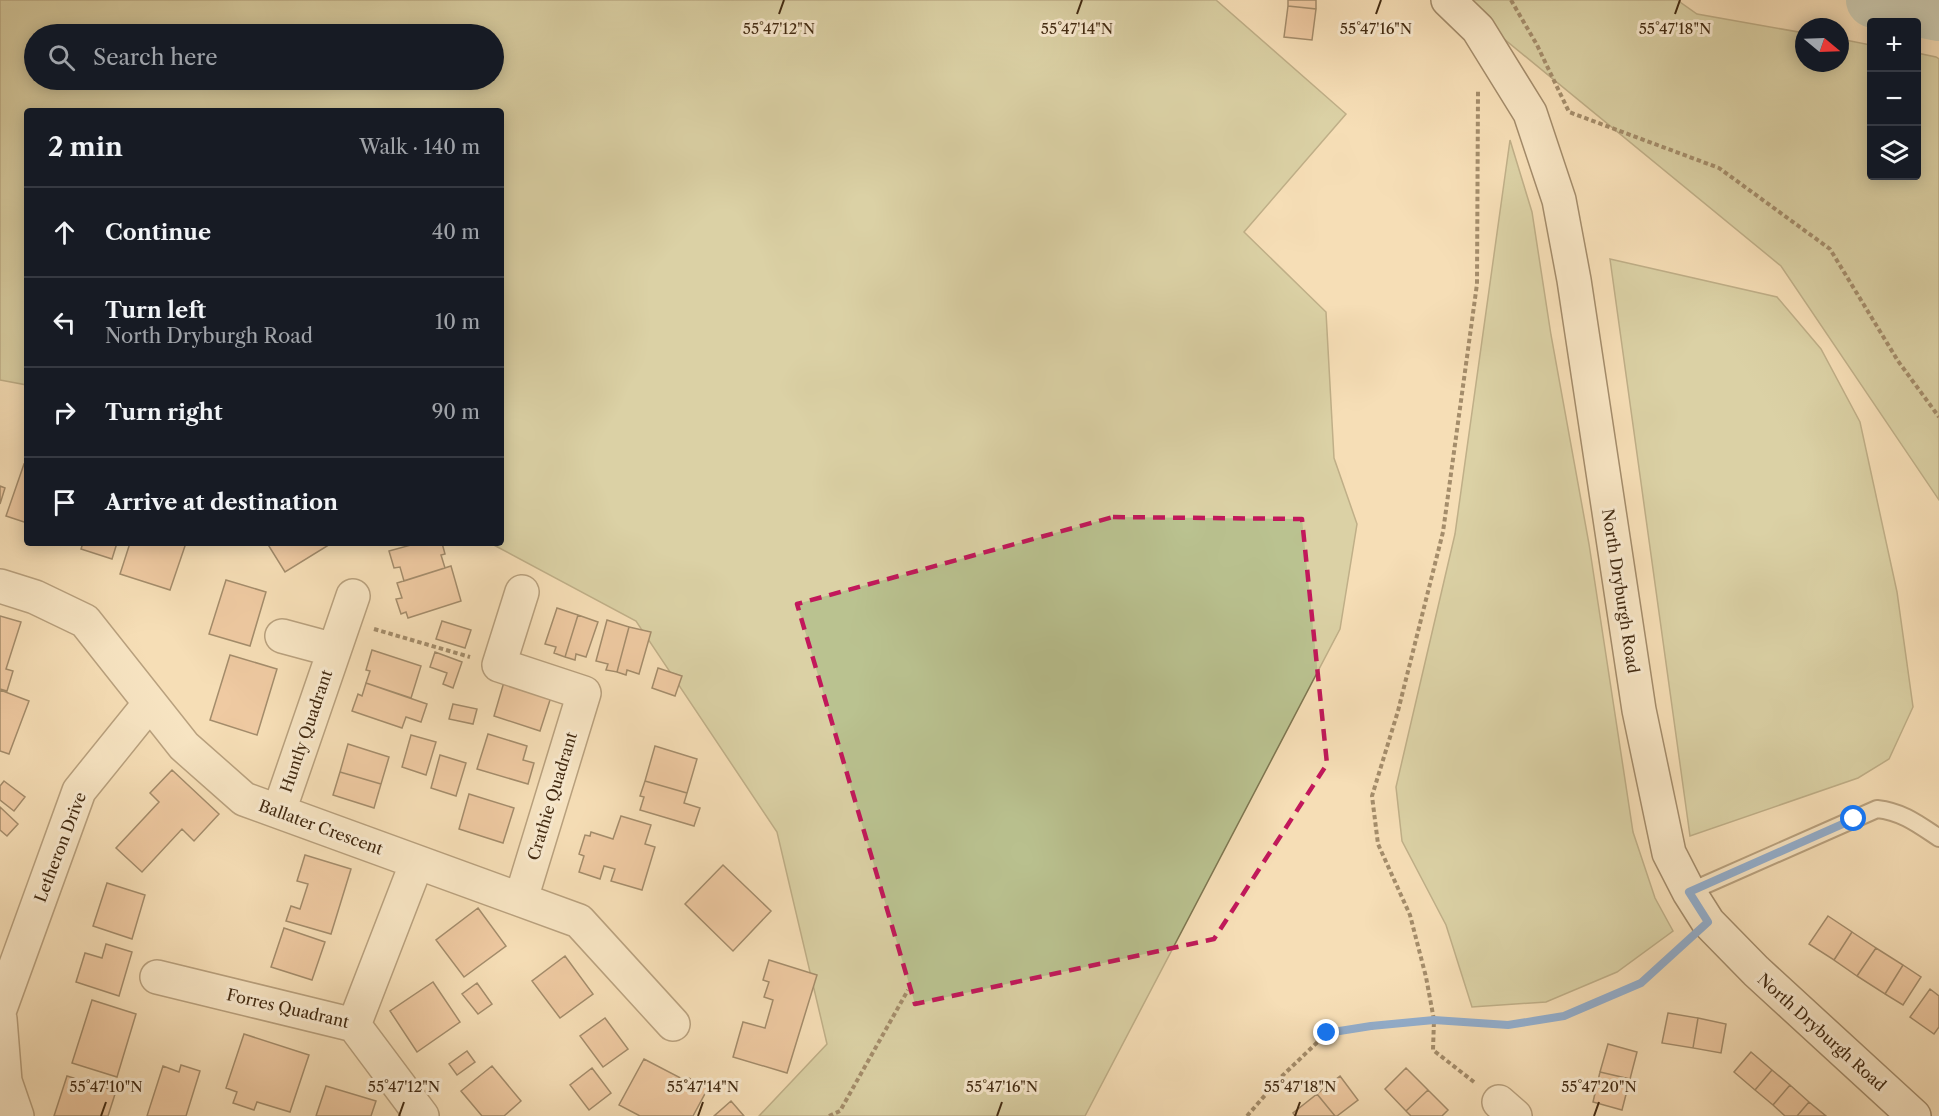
<!DOCTYPE html>
<html lang="en">
<head>
<meta charset="utf-8">
<style>
  :root { --surface:#171b24; --page:#242831; --text:#f1f3f6; --muted:#9ea1a6; --line:#363941 }
  body { margin:0; font-family:"Libre Caslon Text",serif; background:var(--page); color:var(--text) }
  .controls { position:absolute; right:18px; top:18px; display:grid; overflow:hidden; border-radius:6px; box-shadow:0 3px 15px #0003 }
  .controls button { width:54px; height:54px; display:grid; place-items:center; padding:0; border:0; border-bottom:2px solid var(--line); background:var(--surface); color:var(--text); font:30px sans-serif }
  .compass { position:absolute; left:1795px; top:18px; width:54px; height:54px; border-radius:50%; background:var(--surface); box-shadow:0 3px 15px #0003; rotate:109deg }
  .stop { position:absolute; width:18px; height:18px; margin:-14px; border:4px solid #1a73e8; border-radius:50%; background:#fff }
  .stop.end { background:#1a73e8; border-color:#fff; box-shadow:0 2px 6px #0008 }
  .list { margin:0; padding:0; list-style:none }
  h2 { display:flex; justify-content:space-between; align-items:center; height:78px; margin:0; padding:0 24px; font-size:26px }
  h2 small { font-size:20px; font-weight:400; color:var(--muted) }
  .list li { display:grid; grid-template-columns:39px 1fr auto; gap:18px; align-items:center; box-sizing:border-box; height:90px; padding:0 24px; border-top:2px solid var(--line) }
  .list b { display:block; font-size:22px; white-space:nowrap }
  .list p { margin:0; font-size:20px; white-space:nowrap; color:var(--muted) }
  .list em { font-size:20px; font-style:normal; color:var(--muted) }
  .icon { flex:none; width:33px; height:33px; fill:none; stroke:currentColor; stroke-width:2; stroke-linecap:round; stroke-linejoin:round }
  .map { position:relative; flex:none; width:1939px; height:1116px; overflow:hidden }
  .search { position:absolute; background:var(--surface); box-shadow:0 3px 15px #0003; left:24px; top:24px; width:480px; height:66px; display:flex; align-items:center; gap:15px; box-sizing:border-box; padding:0 21px; border-radius:33px; color:var(--muted); font-size:22px }
  .panel { position:absolute; background:var(--surface); box-shadow:0 3px 15px #0003; left:24px; top:108px; width:480px; height:438px; border-radius:6px }
  .map>svg:first-child { display:block }
  .green { fill:#bac290; stroke:#7e7650; stroke-width:1.5; fill-rule:evenodd }
  .lines { fill:none; stroke-linecap:round; stroke-linejoin:round }
  .river { stroke:#9dbbb4; stroke-width:56 }
  .building { fill:#e7b18b; stroke:#422a11; stroke-width:1.5 }
  .lane-casing { stroke:#6f573a; stroke-width:20 }
  .street-casing { stroke:#6f573a; stroke-width:36 }
  .secondary-casing { stroke:#422a11; stroke-width:36 }
  .path { stroke:#422a11; stroke-width:4; stroke-dasharray:4.5 3; stroke-linecap:butt }
  .lane { stroke:#f9ead0; stroke-width:16 }
  .street { stroke:#f9ead0; stroke-width:33 }
  .secondary { stroke:#f9ead0; stroke-width:33 }
  .route { stroke:#1a73e8; stroke-width:8 }
  .marked { fill:none; stroke:#c2185b; stroke-width:4.5; stroke-dasharray:12 8; stroke-linejoin:round }
  .ticks { fill:none; stroke:#422a11; stroke-width:2 }
  .labels { text-anchor:middle; stroke-width:6; stroke-linejoin:round; paint-order:stroke }
  .street-label { font-size:16px; fill:#422a11; stroke:#f9ead0 }
  .ticks-label { font-size:15px; text-anchor:middle; fill:#422a11; stroke:#f9ead0; stroke-width:6; stroke-linejoin:round; paint-order:stroke }
</style>
</head>
<body>
<div class="map">
<svg width="1939" height="1116" viewBox="0 0 1939 1116">
  <rect width="100%" height="100%" fill="#f6deb6"/>
  <filter id="stains"><feTurbulence type="fractalNoise" baseFrequency=".00333" numOctaves="4"/><feColorMatrix values="0 0 0 0 .2 0 0 0 0 .09 0 0 0 0 .02 0 0 0 .5 -.17"/></filter>
  <radialGradient id="worn" r=".72"><stop offset=".6" stop-color="#630" stop-opacity="0"/><stop offset="1" stop-color="#630" stop-opacity=".3"/></radialGradient>
  <path class="green" d="M0,0h1216l130,114 -102,118 82,80 8,146 23,66 -17,105 -255,487h-326l68,-72 -50,-212 -141,-211 -146,-78h11v-432h-474v274l-27,-5zM34,34h460v46h-460z
    M1460,0h217l20,14 107,19v30h36v-24l31,6 1,131h44l1,-123 19,4 3,2v441l-158,-234 -294,-241z
    M1510,140l22,72 19,123 38,209 44,288 22,66 18,33 -56,41 -71,30 -74,5 -26,-82 -44,-84 -6,-54 59,-253z
    M1610,259l167,38 44,52 39,73 37,170 16,115 -24,52 -31,19 -168,58z"/>
  <g class="lines">
    <path class="river" d="M1874,0l65,13"/>
  </g>
  <path class="building" d="M1288,0h28v9l-28,-3z
    M1288,6l28,3 -4,31 -28,-3z
    M24,464l3,1v58l-21,-7z
    M0,486l5,2 -5,16z
    M83,543h34l-5,16 -31,-10z
    M130,543h56l-16,47 -50,-16z
    M267,543h65l-47,29z
    M418,543h24l3,11 -4,1 4,13 -41,13 -4,-14 -6,1 -5,-17z
    M451,566l10,35 -53,17 -2,-6 -5,2 -5,-15 6,-1 -5,-15z
    M226,580l40,12 -16,54 -41,-12z
    M557,608l21,7 -13,42 -11,-4 2,-6 -11,-3z
    M578,615l20,7 -12,35 -10,-3 -1,6 -10,-3z
    M0,616l21,6 -15,47 7,2 -6,20 -7,-2z
    M607,620l22,7 -12,45 -11,-2 2,-6 -12,-3z
    M442,621l29,9 -6,18 -29,-9z
    M629,627l22,5 -12,42 -12,-4 -1,5 -9,-3z
    M372,650l49,16 -10,32 -45,-15 4,-12 -4,-1z
    M435,652l27,10 -9,26 -10,-4 4,-11 -17,-6z
    M230,655l47,14 -20,66 -47,-15z
    M658,668l24,8 -7,20 -23,-8z
    M504,682l47,15 -11,34 -46,-15z
    M366,683l61,21 -6,18 -15,-5 -4,11 -50,-17 6,-17 4,2z
    M0,690l29,11 -20,53 -9,-3z
    M453,704l24,5 -4,15 -24,-5z
    M488,734l39,12 -4,14 11,3 -6,21 -51,-15z
    M411,735l25,7 -10,33 -24,-8z
    M348,744l41,13 -8,27 -41,-12z
    M655,746l42,13 -10,34 -42,-12z
    M440,755l26,8 -10,33 -25,-8z
    M172,770l47,44 -25,27 -12,-12 -40,43 -26,-24 43,-46 -9,-9z
    M340,772l41,12 -7,24 -41,-13z
    M4,781l21,16 -11,14 -14,-11v-14z
    M645,781l42,12 -3,10 16,5 -6,18 -54,-16 4,-13 -4,-1z
    M469,794l45,14 -11,35 -44,-14z
    M0,807l18,17 -11,12 -7,-6z
    M621,816l30,9 -6,19 10,3 -13,43 -31,-9 4,-12 -11,-3 -4,13 -21,-7 5,-16 -5,-2 6,-19 5,1 1,-4 22,7z
    M305,855l46,14 -20,65 -45,-13 5,-15 9,3 8,-25 -11,-3z
    M723,865l48,46 -38,40 -48,-47z
    M107,883l38,12 -13,44 -39,-13z
    M478,908l28,38 -42,31 -28,-37z
    M1828,916l24,16 -18,28 -25,-16z
    M284,928l41,14 -13,38 -41,-13z
    M1852,932l24,16 -19,28 -23,-16z
    M106,944l26,8 -13,44 -43,-14 9,-29 17,5z
    M1876,948l27,17 -18,29 -28,-18z
    M565,956l28,38 -33,24 -28,-37z
    M769,960l48,15 -30,98 -54,-16 10,-35 22,6 8,-28 -9,-3 5,-15 -6,-2z
    M1903,965l18,12 -18,28 -18,-11z
    M433,982l27,40 -43,30 -27,-41z
    M477,983l15,21 -14,10 -16,-20z
    M1930,989l9,7v31l-5,7 -24,-17z
    M92,1000l44,14 -19,63 -45,-14z
    M1668,1013l30,5 -5,30 -31,-5z
    M605,1018l23,31 -25,18 -23,-31z
    M1698,1018l28,6 -5,29 -28,-5z
    M244,1034l65,21 -19,57 -33,-10 -3,8 -21,-7 4,-11 -11,-4z
    M1608,1044l29,8 -7,27 -30,-7z
    M467,1051l8,11 -18,13 -8,-11z
    M1751,1052l21,18 -17,20 -21,-18z
    M644,1059l44,23 1,-4 19,10 -15,28h-53l-21,-11z
    M181,1065l19,6 -14,45h-39l16,-50 16,6z
    M492,1066l29,35 -17,15h-22l-21,-25z
    M592,1068l19,25 -22,17 -19,-25z
    M1406,1068l22,22 -22,21 -21,-22z
    M1772,1070l18,15 -17,20 -18,-15z
    M1600,1072l30,7 -8,31 -29,-8z
    M67,1076l49,15 -8,25h-54z
    M1340,1076l18,24 -21,16h-2l-18,-22z
    M1790,1085l19,17 -12,14h-12l-12,-11z
    M326,1086l50,15 -5,15h-55z
    M1428,1090l20,20 -6,6h-31l-5,-5z
    M1317,1094l18,22h-40l-2,-3z
    M731,1101l13,15h-30z
    M1809,1102l17,14h-29z"/>
  <g class="lines">
    <g class="lane-casing">
      <path id="lane" d="M1689,892l188,-83c26,3 41,15 62,29"/>
    </g>
    <g class="street-casing">
      <path id="street" d="M0,586l35,11 50,24 99,125 60,53 335,122 94,103
        M282,636l52,14
        M279,811l74,-215
        M521,899l63,-206 -85,-28 23,-73
        M157,977l197,48 63,-163
        M0,1009l79,-218 71,-88
        M0,1019l5,62 12,35
        M354,1025l68,91
        M1499,1102l16,14"/>
    </g>
    <g class="secondary-casing">
      <path id="secondary" d="M1448,0l30,29 52,84 29,87 15,80 65,430 30,143 20,39 19,30 48,49 158,145"/>
    </g>
    <path class="path" d="M1511,0l26,45 32,67 150,56 111,81 68,112 41,56
      M374,629l96,28
      M1474,1082l-41,-32 1,-30 -8,-43 -16,-62 -32,-71 -6,-48 26,-85 45,-179 34,-248 1,-194
      M829,1116l11,-5 68,-121
      M1247,1116l33,-38 47,-45 107,-13 74,5 56,-9 77,-33 44,-40"/>
    <use href="#lane" class="lane"/>
    <use href="#street" class="street"/>
    <use href="#secondary" class="secondary"/>
  </g>
  <g class="lines">
    <path class="route" d="M1327,1033l44,-7 63,-6 74,5 56,-9 77,-33 67,-61 -19,-30 165,-73"/>
  </g>
  <path d="M0 0H1939V1116H0ZM1113,517l189,2 25,245 -113,175 -299,65 -118,-400z" fill="#f6deb6" fill-opacity=".55" fill-rule="evenodd"/>
  <path class="marked" d="M1113,517l189,2 25,245 -113,175 -299,65 -118,-400z"/>
  <path class="ticks" d="M779,14l5,-14M1077,14l5,-14M1376,14l5,-14M1675,14l5,-14M101,1116l5,-14M399,1116l5,-14M698,1116l5,-14M997,1116l5,-14M1295,1116l5,-14M1594,1116l5,-14"/>
  <g class="labels">
    <g class="street-label">
      <text transform="translate(1621 591) rotate(81)" y="6">North Dryburgh Road</text>
      <text transform="translate(306 731) rotate(-71)" y="6">Huntly Quadrant</text>
      <text transform="translate(552 796) rotate(-73)" y="6">Crathie Quadrant</text>
      <text transform="translate(321 827) rotate(20)" y="6">Ballater Crescent</text>
      <text transform="translate(60 847) rotate(-69)" y="6">Letheron Drive</text>
      <text transform="translate(288 1008) rotate(13)" y="6">Forres Quadrant</text>
      <text transform="translate(1822 1032) rotate(42)" y="6">North Dryburgh Road</text>
    </g>
  </g>
  <g class="ticks-label">
    <text x="779" y="34">55°47'12"N</text>
    <text x="1376" y="34">55°47'16"N</text>
    <text x="1077" y="34">55°47'14"N</text>
    <text x="1675" y="34">55°47'18"N</text>
    <text x="106" y="1092">55°47'10"N</text>
    <text x="404" y="1092">55°47'12"N</text>
    <text x="703" y="1092">55°47'14"N</text>
    <text x="1002" y="1092">55°47'16"N</text>
    <text x="1300" y="1092">55°47'18"N</text>
    <text x="1599" y="1092">55°47'20"N</text>
  </g>
  <rect width="100%" height="100%" filter="url(#stains)"/>
  <rect width="100%" height="100%" fill="url(#worn)"/>
</svg>
<div class="controls">
<button>+</button>
<button>−</button>
<button><svg class="icon" aria-label="layers" viewBox="0 0 24 24"><path d="M12 4l9 5-9 5-9-5zM3 14l9 5 9-5"/></svg></button>
</div>
<svg class="compass" viewBox="-18 -18 36 36"><path d="M0-13l5 13h-10z" fill="#e53935"/><path d="M0 13l5-13h-10z" fill="#9ea1a6"/></svg>
<div class="stop" style="left:1854px;top:819px"></div>
<div class="stop end" style="left:1327px;top:1033px"></div>
<div class="search"><svg class="icon" aria-label="search" viewBox="0 0 24 24"><circle cx="10" cy="10" r="6"/><path d="M15 15l6 6"/></svg>Search here</div>
<section class="panel">
<h2>2 min<small>Walk · 140 m</small></h2>
<ul class="list">
<li><svg class="icon" aria-label="ahead" viewBox="0 0 24 24"><path d="M12 20V5M6 11l6-6 6 6"/></svg><div><b>Continue</b></div><em>40 m</em></li>
<li><svg class="icon" aria-label="left" viewBox="0 0 24 24"><path d="M17 20v-9H6M10 6l-5 5 5 5"/></svg><div><b>Turn left</b><p>North Dryburgh Road</p></div><em>10 m</em></li>
<li><svg class="icon" aria-label="right" viewBox="0 0 24 24"><path d="M7 20v-9h11M14 6l5 5-5 5"/></svg><div><b>Turn right</b></div><em>90 m</em></li>
<li><svg class="icon" aria-label="arrive" viewBox="0 0 24 24"><path d="M6 21V4h12l-3 4 3 4H6"/></svg><div><b>Arrive at destination</b></div></li>
</ul>
</section>
</div>
</body>
</html>
